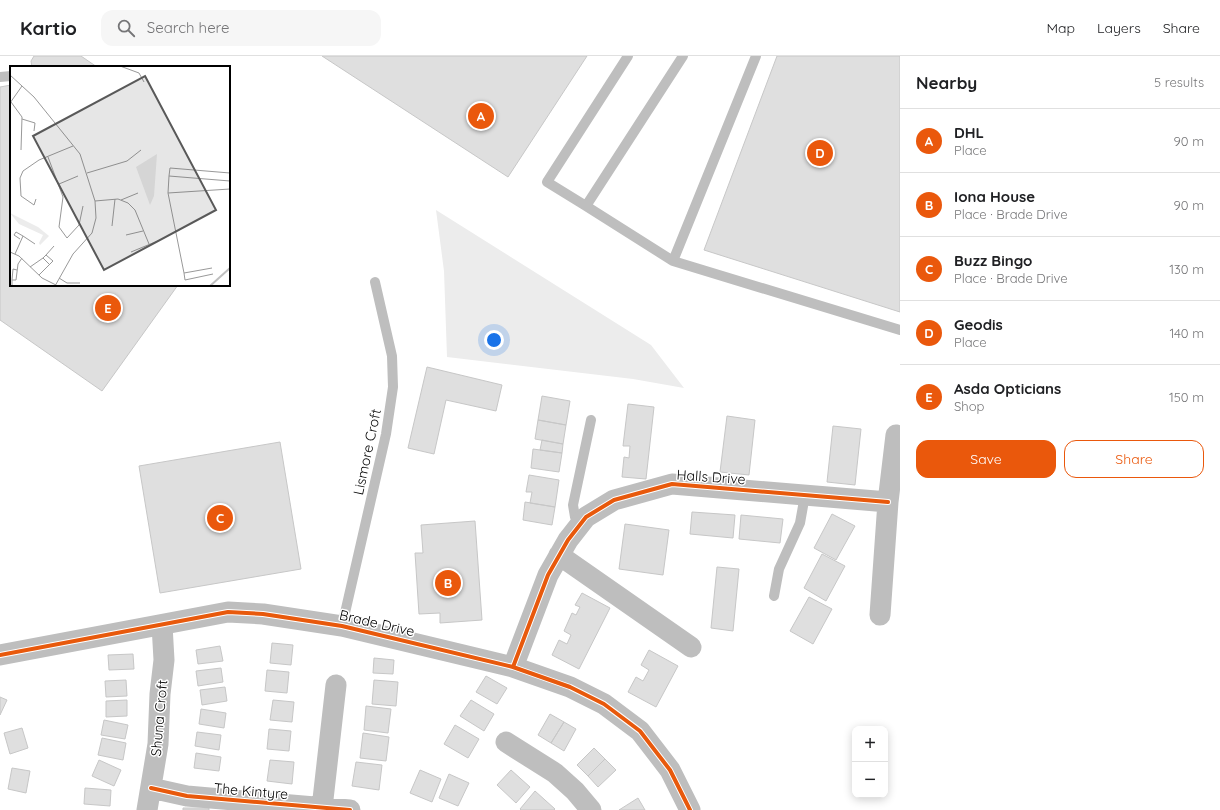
<!DOCTYPE html>
<html lang="en">
<head>
<meta charset="utf-8">
<style>
  :root { --surface:#fff; --page:#f6f6f6; --text:#202124; --muted:#757577; --line:#e0e0e0; --accent:#ea580c }
  body { margin:0; font-family:Quicksand,sans-serif; background:var(--page); color:var(--text) }
  .controls { position:absolute; right:12px; bottom:12px; display:grid; overflow:hidden; border-radius:8px; box-shadow:0 2px 10px #0003 }
  .controls button { width:36px; height:36px; display:grid; place-items:center; padding:0; border:0; border-bottom:1px solid var(--line); background:var(--surface); color:var(--text); font:20px sans-serif }
  .you { position:absolute; left:494px; top:284px; width:14px; height:14px; margin:-10px; border:3px solid #fff; border-radius:50%; background:#1a73e8; box-shadow:0 0 0 6px #1a73e833 }
  .badge { display:grid; place-items:center; width:26px; height:26px; border-radius:50%; background:var(--accent); color:#fff; font-size:13px; font-weight:700 }
  .pin { position:absolute; translate:-50% -50%; border:2px solid #fff; box-shadow:0 1px 4px #0006 }
  .list { margin:0; padding:0; list-style:none }
  h2 { display:flex; justify-content:space-between; align-items:center; height:52px; margin:0; padding:0 16px; font-size:17px }
  h2 small { font-size:13px; font-weight:400; color:var(--muted) }
  .list li { display:grid; grid-template-columns:26px 1fr auto; gap:12px; align-items:center; box-sizing:border-box; height:64px; padding:0 16px; border-top:1px solid var(--line) }
  .list b { display:block; font-size:15px; white-space:nowrap }
  .list p { margin:0; font-size:13px; white-space:nowrap; color:var(--muted) }
  .list em { font-size:13px; font-style:normal; color:var(--muted) }
  .actions { display:flex; gap:8px; padding:12px 16px }
  .actions a { flex:1; padding:9px 0; border:1px solid var(--accent); border-radius:12px; text-align:center; font-size:14px; color:var(--accent) }
  .actions .main { background:var(--accent); color:#fff }
  .icon { flex:none; width:22px; height:22px; fill:none; stroke:currentColor; stroke-width:2; stroke-linecap:round; stroke-linejoin:round }
  .map { position:relative; flex:none; width:900px; height:754px; overflow:hidden }
  header { display:flex; align-items:center; gap:24px; box-sizing:border-box; height:56px; padding:0 20px; background:var(--surface); border-bottom:1px solid var(--line) }
  header strong { font-size:19px }
  nav { display:flex; gap:22px; margin-inline-start:auto; font-size:14px }
  .search { width:280px; height:36px; background:var(--page); display:flex; align-items:center; gap:10px; box-sizing:border-box; padding:0 14px; border-radius:12px; color:var(--muted); font-size:15px }
  main { display:flex }
  aside { flex:1; background:var(--surface) }
  .map>svg:first-child { display:block }
  .green { fill:#ececec }
  .building { fill:#dfdfdf; stroke:#c7c7c7 }
  .lines { fill:none; stroke-linecap:round; stroke-linejoin:round }
  .service { stroke:#bebebe; stroke-width:10 }
  .minor { stroke:#bebebe; stroke-width:21 }
  .cycleway-casing { stroke:#fff; stroke-width:6 }
  .cycleway { stroke:#e8590c; stroke-width:4 }
  .labels { text-anchor:middle; stroke-width:3; stroke-linejoin:round; paint-order:stroke }
  .street-label { font-size:14px; fill:#000; stroke:#fff }
  .inset-river { fill:none; stroke:#bfbfbf; stroke-width:2 }
  .inset-road { fill:none; stroke:#999; stroke-width:1 }
  .view { fill:#595959; fill-opacity:0.15; stroke:#595959; stroke-width:2 }
  .inset-edge { fill:none; stroke:#000; stroke-width:2 }
</style>
</head>
<body>
<header>
<strong>Kartio</strong>
<div class="search"><svg class="icon" aria-label="search" viewBox="0 0 24 24"><circle cx="10" cy="10" r="6"/><path d="M15 15l6 6"/></svg>Search here</div>
<nav><a>Map</a><a>Layers</a><a>Share</a></nav>
</header>
<main>
<div class="map">
<svg width="900" height="754" viewBox="0 0 900 754">
  <rect width="100%" height="100%" fill="#fff"/>
  <path class="green" d="M436,154l215,135 33,43 -51,-9 -186,-22 -3,-86z"/>
  <path class="building" d="M34,0h47l16,11h-65l-1,-6z
    M322,0h265l-79,121z
    M777,0h123v256l-196,-62z
    M11,29v200h167l-76,106 -102,-71v-233z
    M427,311l75,18 -6,26 -50,-11 -12,54 -26,-6z
    M542,340l28,5 -4,24 -28,-5z
    M628,348l26,3 -8,72 -24,-2 2,-20 5,1 1,-12h-7z
    M727,360l28,4 -6,55 -29,-3z
    M538,364l28,5 -3,19 -28,-5z
    M833,370l28,3 -6,56 -28,-3z
    M542,384l21,4 -1,9 -22,-3z
    M280,386l21,127 -141,24 -21,-127z
    M533,393l29,4 -3,19 -28,-4z
    M529,419l30,5 -4,27 -25,-4 2,-11h-6z
    M525,446l30,5 -3,18 -29,-5z
    M692,456l43,3 -2,23 -43,-4z
    M832,458l23,12 -19,34 -22,-12z
    M741,459l42,4 -3,24 -41,-4z
    M475,465l7,99 -42,3v-10l-21,1 -4,-61h8l-2,-28z
    M625,468l44,6 -6,45 -44,-6z
    M822,498l23,12 -19,35 -22,-13z
    M717,511l22,2 -6,62 -22,-3z
    M582,537l28,15 -31,61 -27,-14 7,-15 8,4 4,-9 -7,-4 8,-18 4,2 4,-8 -5,-2z
    M809,541l23,12 -19,35 -23,-13z
    M272,587l21,2 -2,20 -21,-2z
    M220,590l3,15 -25,3 -2,-14z
    M649,594l29,16 -22,41 -28,-15 8,-15 7,4 6,-11 -8,-5z
    M133,598l1,15 -25,1 -1,-15z
    M374,602l20,2 -1,14 -20,-1z
    M221,612l2,14 -25,4 -2,-15z
    M267,614l22,2 -2,21 -22,-2z
    M486,620l21,12 -10,16 -21,-12z
    M126,624l1,16 -21,1 -1,-16z
    M374,624l24,2 -2,24 -24,-2z
    M225,631l2,14 -25,4 -2,-15z
    M0,641l7,3 -7,15z
    M127,644v16l-21,1v-16z
    M273,644l21,2 -2,20 -22,-2z
    M471,644l23,14 -10,17 -24,-15z
    M366,650l25,3 -3,24 -24,-3z
    M201,653l25,4 -2,15 -25,-4z
    M550,658l14,8 -13,21 -13,-8z
    M104,664l24,5 -3,14 -24,-4z
    M564,666l12,7 -12,22 -13,-8z
    M455,669l24,14 -11,19 -24,-14z
    M22,672l6,20 -18,6 -6,-21z
    M269,673l22,2 -2,20 -22,-2z
    M197,676l24,3 -2,15 -24,-4z
    M363,677l26,4 -3,24 -26,-3z
    M102,682l24,5 -3,17 -25,-5z
    M594,692l11,11 -17,17 -11,-11z
    M196,697l25,4 -2,14 -25,-3z
    M605,703l11,11 -18,17 -10,-11z
    M99,704l22,10 -7,16 -22,-10z
    M270,704l24,2 -2,22 -25,-3z
    M356,706l26,3 -3,25 -27,-4z
    M12,712l18,3 -4,22 -18,-4z
    M420,714l21,9 -9,23 -22,-9z
    M511,714l19,17 -14,16 -19,-18z
    M449,718l20,9 -11,23 -19,-8z
    M85,732l26,2 -1,16 -26,-2z
    M535,735l20,18 -1,1h-33l-1,-1z
    M638,742l7,12h-26z
    M183,752h26v2h-26z"/>
  <g class="lines">
    <path class="service" d="M683,0l-97,150 87,55 83,-205
      M0,21l11,-1
      M586,150l-39,-24 81,-126
      M673,205l227,69
      M581,468l-6,-7 -2,-12 18,-85
      M774,540l5,-27 21,-46 5,-28
      M342,570l44,-192 7,-47 -1,-31 -17,-74"/>
    <path class="minor" d="M559,499l132,92
      M880,559l8,-113 8,-67
      M0,599l228,-43 35,2 79,12 171,41 57,20 34,17 36,27 30,39 20,40
      M513,611l35,-92 20,-35 18,-23 28,-17 58,-16 216,18
      M506,686l49,31 20,18 16,19
      M151,732l36,8 163,14
      M322,752l14,-123
      M147,754l11,-66 2,-50 4,-34 -2,-35"/>
    <g class="cycleway-casing">
      <path id="cycleway" d="M0,599l228,-43 35,2 79,12 171,41 57,20 34,17 36,27 30,39 20,40
        M513,611l35,-92 20,-35 18,-23 28,-17 58,-16 216,18
        M151,732l36,8 163,14"/>
    </g>
    <use href="#cycleway" class="cycleway"/>
  </g>
  <g class="labels">
    <g class="street-label">
      <text transform="translate(367 396) rotate(-78)" y="5">Lismore Croft</text>
      <text transform="translate(711 421) rotate(4)" y="5">Halls Drive</text>
      <text transform="translate(377 567) rotate(13)" y="5">Brade Drive</text>
      <text transform="translate(159 662) rotate(-85)" y="5">Shuna Croft</text>
      <text transform="translate(251 735) rotate(5)" y="5">The Kintyre</text>
    </g>
  </g>
  <g transform="translate(10 10)">
    <rect width="220" height="220" fill="#fff"/>
    <path d="M147,88l-3,42 -4,9 -14,-38zM0,147l28,14 11,9 -9,9 -1,-2 4,-8 -24,-11z" fill="#ececec"/>
    <path class="inset-river" d="M200,220l20,-18"/>
    <path class="inset-road" d="M62,0h24M110,0l19,7 5,9M0,9l24,22 46,57 15,47 1,17 -4,15 -19,21 -18,32M1,36l11,15 -1,33M0,37l12,-17M12,53l13,4 -1,8M38,91l15,40 -4,30 8,11 12,-13 4,-19M77,107l40,-12 14,-11M159,110l1,-8 60,5M220,115l-61,-5 -1,17 62,-4M49,118l19,-8M158,127l16,80 28,-5M26,133l-2,6 -13,-9 -1,-18 3,-7 16,-11 34,-14M111,134l17,-7M85,135l23,-2 10,4 7,7 14,34M102,160l3,-27M116,169l17,-4M13,170l12,8M0,186l9,4 23,22 14,7M121,186l29,-12M5,188l8,-18 -7,-4 -2,3 6,4M36,189l8,-9M20,201l13,-9M174,207l1,7 28,-6M29,209l14,-14 -7,-6 -3,3 6,6M49,212l8,5h13M2,214l1,-11 4,1M2,220v-6h4l2,-16 4,-6"/>
    <path class="view" d="M135,10l71,134 -112,60 -71,-134z"/>
    <rect width="220" height="220" class="inset-edge"/>
  </g>
</svg>
<div class="controls">
<button>+</button>
<button>−</button>
</div>
<div class="you"></div>
<div class="pin badge" style="left:481px;top:60px">A</div>
<div class="pin badge" style="left:448px;top:527px">B</div>
<div class="pin badge" style="left:220px;top:462px">C</div>
<div class="pin badge" style="left:820px;top:97px">D</div>
<div class="pin badge" style="left:108px;top:252px">E</div>
</div>
<aside>
<h2>Nearby<small>5 results</small></h2>
<ul class="list">
<li><span class="badge">A</span><div><b>DHL</b><p>Place</p></div><em>90 m</em></li>
<li><span class="badge">B</span><div><b>Iona House</b><p>Place · Brade Drive</p></div><em>90 m</em></li>
<li><span class="badge">C</span><div><b>Buzz Bingo</b><p>Place · Brade Drive</p></div><em>130 m</em></li>
<li><span class="badge">D</span><div><b>Geodis</b><p>Place</p></div><em>140 m</em></li>
<li><span class="badge">E</span><div><b>Asda Opticians</b><p>Shop</p></div><em>150 m</em></li>
</ul>
<div class="actions"><a class="main">Save</a><a>Share</a></div>
</aside>
</main>
</body>
</html>
